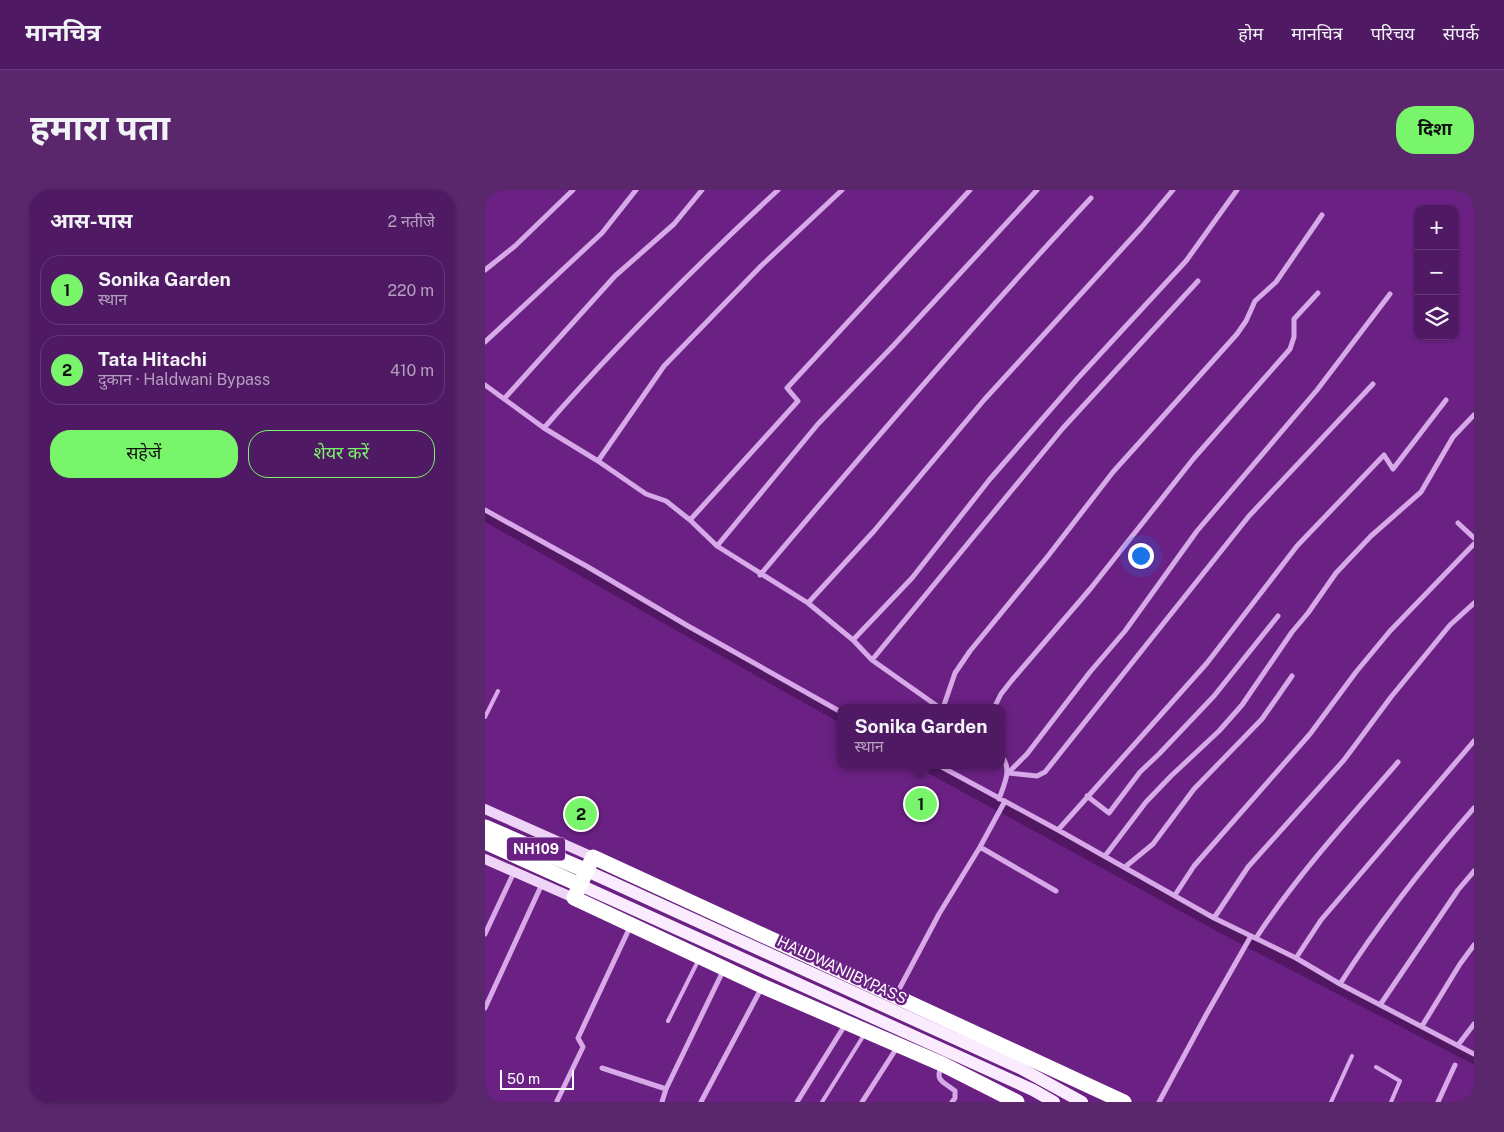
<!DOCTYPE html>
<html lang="hi">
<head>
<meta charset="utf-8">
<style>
  :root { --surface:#501963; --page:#5a266c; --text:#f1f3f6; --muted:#b4a0be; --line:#673878; --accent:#79f56b }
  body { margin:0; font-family:"Public Sans","Noto Sans Devanagari",sans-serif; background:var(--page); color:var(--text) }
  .controls { position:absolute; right:15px; top:15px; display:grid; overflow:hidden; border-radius:10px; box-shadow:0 1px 4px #0004 }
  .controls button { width:45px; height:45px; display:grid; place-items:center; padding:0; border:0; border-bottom:1px solid var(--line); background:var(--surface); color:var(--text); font:25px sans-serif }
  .scale { position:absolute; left:15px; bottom:12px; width:74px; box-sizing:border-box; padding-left:5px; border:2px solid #fff; border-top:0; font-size:14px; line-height:18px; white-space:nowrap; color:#fff; -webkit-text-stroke:4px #6b2184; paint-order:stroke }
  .you { position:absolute; left:655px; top:365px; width:18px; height:18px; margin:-12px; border:4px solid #fff; border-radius:50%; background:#1a73e8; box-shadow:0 0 0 8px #1a73e833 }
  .badge { display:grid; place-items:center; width:32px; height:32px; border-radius:50%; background:var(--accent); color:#111; font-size:16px; font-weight:700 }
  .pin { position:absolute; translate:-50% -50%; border:2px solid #fff; box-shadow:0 1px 5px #0006 }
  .popup { position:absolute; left:352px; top:514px; width:168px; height:65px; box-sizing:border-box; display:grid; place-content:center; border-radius:10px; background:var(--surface); filter:drop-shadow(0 1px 4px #0005); font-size:16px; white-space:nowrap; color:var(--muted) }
  .popup b { font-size:19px; color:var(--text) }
  .popup::after { content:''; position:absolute; left:50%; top:100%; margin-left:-10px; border:10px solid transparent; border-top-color:var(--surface) }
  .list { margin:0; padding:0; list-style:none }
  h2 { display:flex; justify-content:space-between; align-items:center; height:65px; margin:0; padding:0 20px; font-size:21px }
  h2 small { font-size:16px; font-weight:400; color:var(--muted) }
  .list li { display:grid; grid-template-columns:32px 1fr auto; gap:15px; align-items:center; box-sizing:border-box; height:70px; margin:0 10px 10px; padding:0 10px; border:1px solid var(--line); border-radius:20px }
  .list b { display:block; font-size:19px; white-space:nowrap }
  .list p { margin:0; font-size:16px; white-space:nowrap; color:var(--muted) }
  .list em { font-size:16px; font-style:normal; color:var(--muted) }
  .actions { display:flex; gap:10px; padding:15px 20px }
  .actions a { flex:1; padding:11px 0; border:1px solid var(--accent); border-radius:20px; text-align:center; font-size:18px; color:var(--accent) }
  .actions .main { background:var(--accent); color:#111 }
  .icon { flex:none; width:28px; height:28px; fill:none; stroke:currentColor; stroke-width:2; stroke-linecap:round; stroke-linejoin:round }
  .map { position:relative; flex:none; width:989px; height:912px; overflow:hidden; border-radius:20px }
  header { display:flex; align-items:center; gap:30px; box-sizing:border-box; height:70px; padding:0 25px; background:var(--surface); border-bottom:1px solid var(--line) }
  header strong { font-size:24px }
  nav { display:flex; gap:28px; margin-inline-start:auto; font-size:18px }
  .intro { display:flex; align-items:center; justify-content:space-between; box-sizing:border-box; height:120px; padding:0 30px }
  h1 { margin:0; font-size:35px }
  .button { padding:12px 22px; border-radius:20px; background:var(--accent); color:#111; font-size:18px; font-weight:700 }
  main { display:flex; gap:30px; padding:0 30px }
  aside { flex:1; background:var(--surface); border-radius:20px; box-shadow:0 1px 4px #0004 }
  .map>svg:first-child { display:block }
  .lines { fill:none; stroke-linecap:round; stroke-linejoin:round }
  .canal { stroke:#511763; stroke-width:10 }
  .lane { stroke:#d8a9e9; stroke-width:4 }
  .street { stroke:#d8a9e9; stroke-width:5 }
  .secondary { stroke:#eed4f7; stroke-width:10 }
  .primary { stroke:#faecfe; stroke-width:12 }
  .highway { stroke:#fff; stroke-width:15 }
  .labels { text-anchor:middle; stroke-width:5; stroke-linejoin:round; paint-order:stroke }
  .shield { fill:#6b2184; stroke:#d3bcda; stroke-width:1 }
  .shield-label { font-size:14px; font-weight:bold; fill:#fff }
  .street-label { font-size:15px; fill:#fff; stroke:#6b2184 }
</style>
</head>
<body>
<header>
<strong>मानचित्र</strong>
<nav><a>होम</a><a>मानचित्र</a><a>परिचय</a><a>संपर्क</a></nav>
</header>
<div class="intro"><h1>हमारा पता</h1><a class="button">दिशा</a></div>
<main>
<aside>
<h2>आस-पास<small>2 नतीजे</small></h2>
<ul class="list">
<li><span class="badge">1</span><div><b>Sonika Garden</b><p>स्थान</p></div><em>220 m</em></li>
<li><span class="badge">2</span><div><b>Tata Hitachi</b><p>दुकान · Haldwani Bypass</p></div><em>410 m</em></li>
</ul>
<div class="actions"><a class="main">सहेजें</a><a>शेयर करें</a></div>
</aside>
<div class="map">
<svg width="989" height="912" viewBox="0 0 989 912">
  <rect width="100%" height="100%" fill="#6b2184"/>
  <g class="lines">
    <path class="canal" d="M0,326l356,202
      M439,575l318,174 232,120"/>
    <path class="lane" d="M0,527l13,-26
      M183,831l30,-60
      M891,877l24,14 -9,21
      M337,912l42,-67
      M846,912l21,-46"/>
    <path class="street" d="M0,80l30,-24 58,-56
      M0,152l117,-109 34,-43
      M0,195l59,43 54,33 48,33 20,7 24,19 27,26 91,57 45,37 19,20 68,48
      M19,209l111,-123 59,-52 28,-34
      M59,238c73,-84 153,-163 234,-238
      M113,271l66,-95 97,-100 81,-76
      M0,320l103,57 100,59 153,86
      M205,330l108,-119 -11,-13 183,-198
      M973,333l16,15
      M232,356l101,-122 75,-78 144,-156
      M275,385c108,-128 217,-255 331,-377
      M323,413l66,-72 110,-131 157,-172 32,-38
      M368,450l59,-62 78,-99 88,-101 108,-117 51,-71
      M387,470l191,-232 135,-147
      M458,518l12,-35 15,-22 78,-95 65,-84 124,-138 9,-13 9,-20 21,-19 46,-67
      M509,518l7,-14 11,-14 79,-92 103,-130 96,-109 4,-12v-18l24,-26
      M453,575l120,65 156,88 82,40 44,26 134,70
      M523,583l19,-19 63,-82 35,-41 72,-100 120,-141 73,-96
      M523,583l29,3 8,-4 204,-256 124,-132
      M602,606l22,17 31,-41 19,-18 55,-58 64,-80
      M514,609c5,-14 14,-31 2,-43
      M573,640l149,-167 90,-117 87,-91 9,14 53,-69
      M495,657l76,44
      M620,666l41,-54 25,-26 48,-45 23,-26 50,-73 16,-19 28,-40 35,-37 50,-44 32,-55 21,-22
      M640,677l28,-23 41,-55 68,-70 30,-43
      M690,705l19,-29 116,-132 46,-62 34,-41 84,-87
      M729,728l34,-51 96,-107 47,-63 59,-72 24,-22
      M0,744l29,-62
      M771,748c41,-63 93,-119 142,-176
      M811,768l25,-38 153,-179
      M855,794c40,-63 85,-120 134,-176
      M411,805l43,-81 41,-67 25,-46
      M895,815l78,-115 16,-19
      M0,818l57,-124
      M937,836l38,-62 14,-19
      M973,855l16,-21
      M457,875c-8,16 1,16 13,26v7l-3,4
      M117,878l64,21
      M72,911l26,-54 -5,-9 52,-111
      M177,912l4,-13 57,-118
      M216,912l61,-115
      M312,912l48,-77
      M377,912l36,-56
      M674,912l47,-87 45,-79
      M953,912l17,-37"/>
    <path class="secondary" d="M0,619l108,48
      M0,669l89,39"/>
    <path class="primary" d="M102,681l435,198 60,33
      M95,695l453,205 21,12"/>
    <path class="highway" d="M0,637l102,44
      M0,652l95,43
      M532,912l-75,-38 -180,-78 -188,-88 19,-41c177,82 354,162 531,245"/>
  </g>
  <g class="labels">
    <rect class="shield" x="22" y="647.5" width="58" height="23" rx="4"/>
    <g class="shield-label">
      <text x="51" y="664">NH109</text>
    </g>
    <g class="street-label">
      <text transform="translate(357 780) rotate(25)" y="5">HALDWANI BYPASS</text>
    </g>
  </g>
</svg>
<div class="controls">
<button>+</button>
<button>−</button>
<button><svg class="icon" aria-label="layers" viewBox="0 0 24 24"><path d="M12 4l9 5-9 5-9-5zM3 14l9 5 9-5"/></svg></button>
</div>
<div class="scale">50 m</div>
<div class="you"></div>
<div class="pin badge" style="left:436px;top:614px">1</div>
<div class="popup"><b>Sonika Garden</b>स्थान</div>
<div class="pin badge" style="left:96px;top:624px">2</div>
</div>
</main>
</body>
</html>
